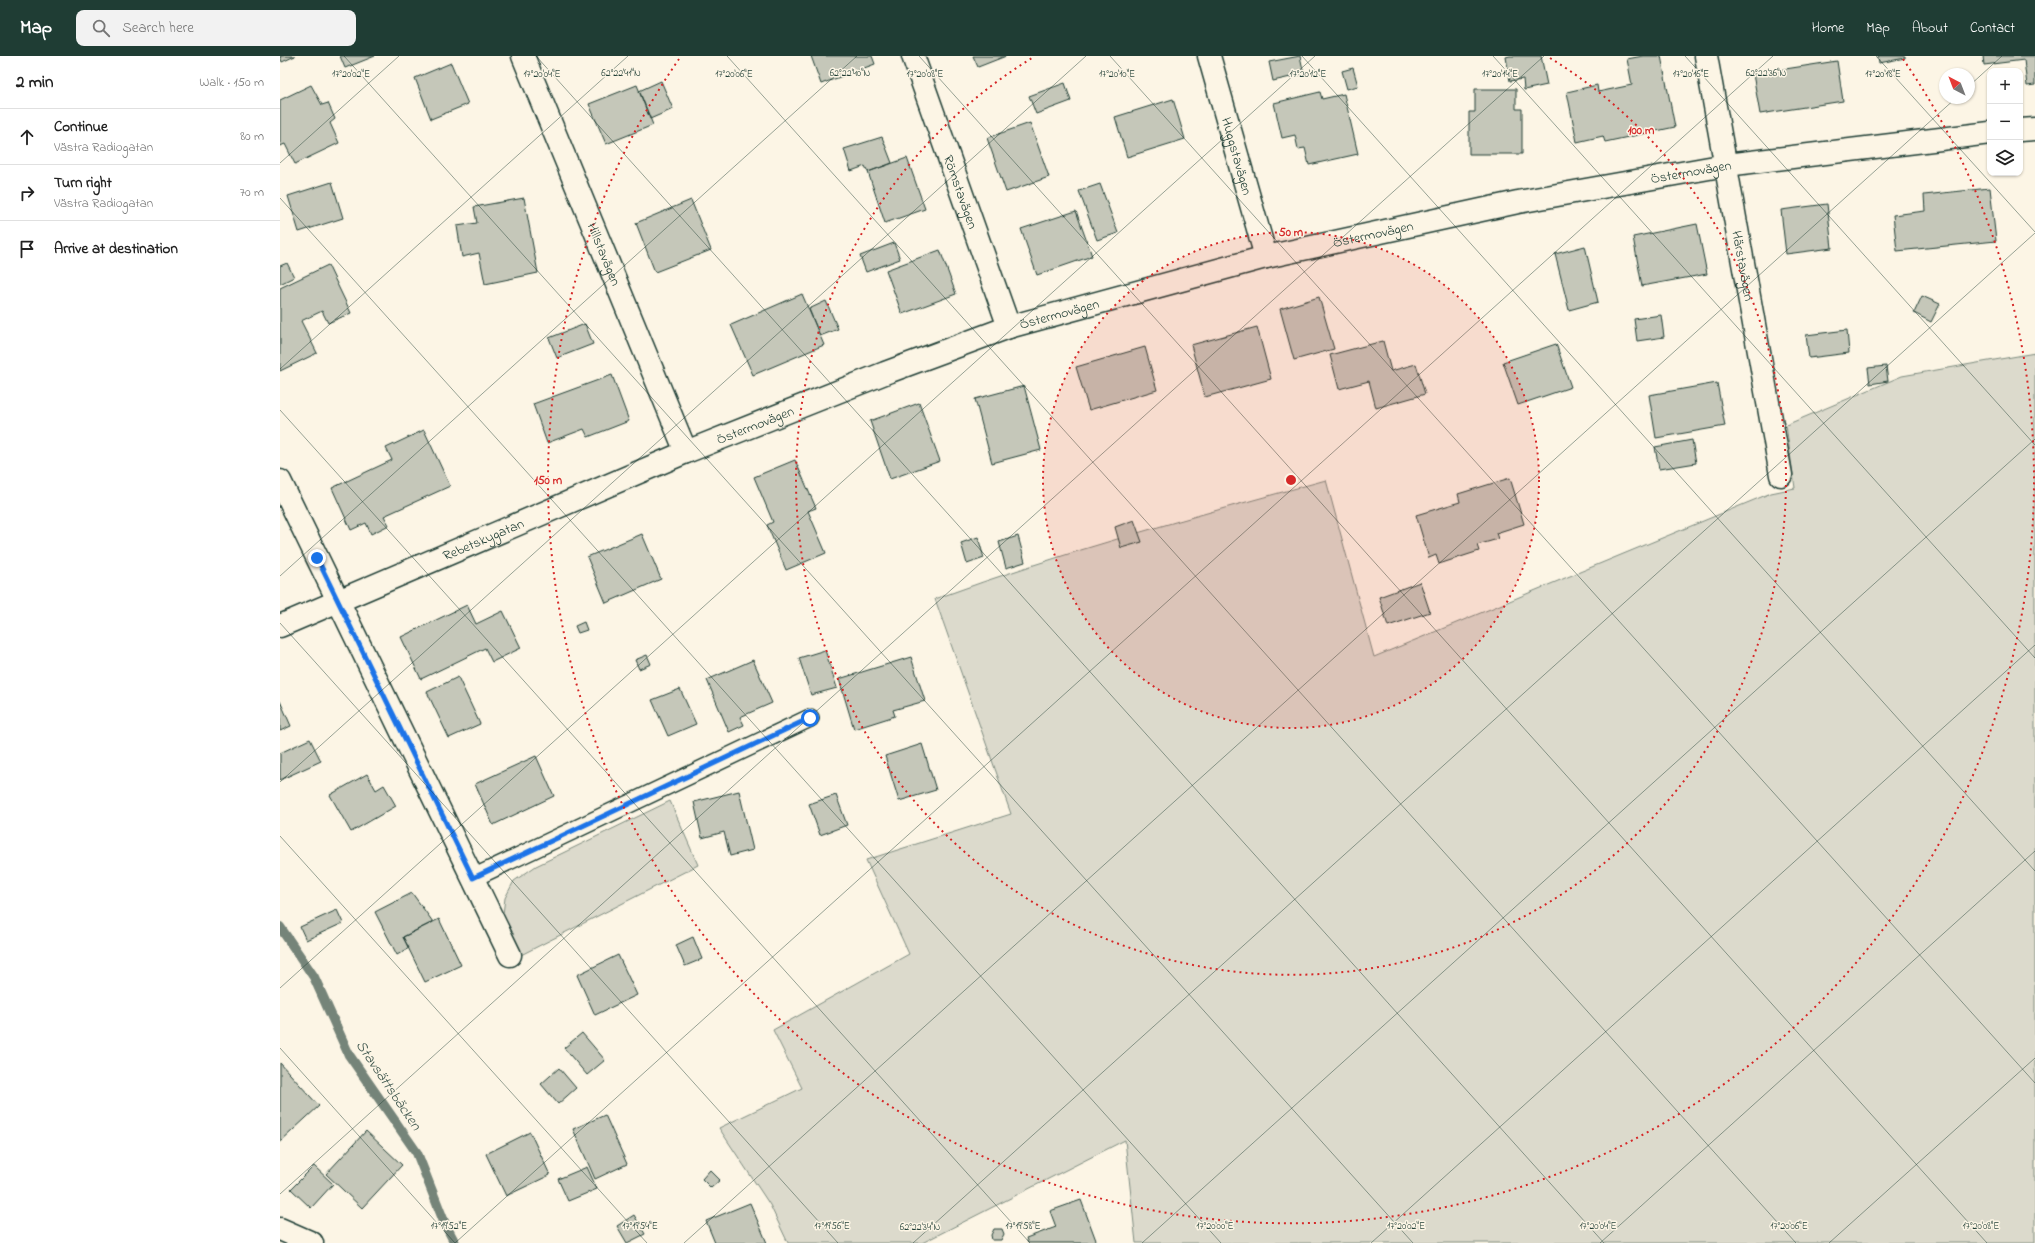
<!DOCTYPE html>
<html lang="en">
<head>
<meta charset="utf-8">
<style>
  :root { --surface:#fff; --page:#f2f2f2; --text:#222; --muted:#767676; --line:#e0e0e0; --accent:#1f3d34 }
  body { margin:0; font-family:"Indie Flower",sans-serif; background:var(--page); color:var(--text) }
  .controls { position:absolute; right:12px; top:12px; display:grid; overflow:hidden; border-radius:8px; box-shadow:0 1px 3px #0004 }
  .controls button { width:36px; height:36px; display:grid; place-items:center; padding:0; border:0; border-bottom:1px solid var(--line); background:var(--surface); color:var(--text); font:20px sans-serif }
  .compass { position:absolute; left:1659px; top:12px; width:36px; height:36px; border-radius:50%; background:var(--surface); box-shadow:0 1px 3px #0004; rotate:318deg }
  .stop { position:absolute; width:12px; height:12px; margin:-9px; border:3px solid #1a73e8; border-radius:50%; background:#fff }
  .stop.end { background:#1a73e8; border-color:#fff; box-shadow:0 1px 4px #0008 }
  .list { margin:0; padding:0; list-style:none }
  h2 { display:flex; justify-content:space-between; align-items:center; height:52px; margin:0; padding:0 16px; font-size:17px }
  h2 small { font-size:13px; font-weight:400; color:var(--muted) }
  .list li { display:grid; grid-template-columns:26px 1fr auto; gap:12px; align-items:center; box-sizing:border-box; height:56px; padding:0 16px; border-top:1px solid var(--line) }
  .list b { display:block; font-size:15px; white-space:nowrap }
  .list p { margin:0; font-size:13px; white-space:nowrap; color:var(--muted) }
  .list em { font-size:13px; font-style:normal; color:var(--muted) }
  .icon { flex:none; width:22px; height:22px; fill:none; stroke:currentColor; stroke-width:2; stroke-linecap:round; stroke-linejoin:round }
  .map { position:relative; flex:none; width:1755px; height:1187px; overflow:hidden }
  header { display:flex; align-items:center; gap:24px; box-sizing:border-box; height:56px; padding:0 20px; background:var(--accent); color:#fff }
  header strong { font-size:19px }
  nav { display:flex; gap:22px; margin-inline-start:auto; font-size:14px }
  .search { width:280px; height:36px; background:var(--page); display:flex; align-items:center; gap:10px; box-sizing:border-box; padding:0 14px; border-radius:8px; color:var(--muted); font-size:15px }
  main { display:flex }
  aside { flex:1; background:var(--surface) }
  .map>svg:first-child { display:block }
  .green { fill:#dcdacc; stroke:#7e8c80 }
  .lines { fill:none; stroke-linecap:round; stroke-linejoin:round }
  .stream { stroke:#758479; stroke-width:10 }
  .building { fill:#c5c7b9; stroke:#1f3d34 }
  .lane-casing { stroke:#1f3d34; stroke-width:20 }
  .street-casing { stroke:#1f3d34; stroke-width:25 }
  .lane { stroke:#fcf5e5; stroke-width:17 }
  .street { stroke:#fcf5e5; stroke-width:22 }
  .route { stroke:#1a73e8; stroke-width:5 }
  .ticks { fill:none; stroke:#1f3d34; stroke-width:1; stroke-opacity:0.45 }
  .ring { fill:none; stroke:#d62828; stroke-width:2; stroke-dasharray:2 4 }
  .labels { text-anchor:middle; stroke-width:3; stroke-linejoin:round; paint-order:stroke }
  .street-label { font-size:14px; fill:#1f3d34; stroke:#fcf5e5 }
  .water-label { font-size:15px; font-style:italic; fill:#435a51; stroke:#fcf5e5 }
  .ticks-label { font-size:10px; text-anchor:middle; fill:#1f3d34; stroke:#fcf5e5; stroke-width:3; stroke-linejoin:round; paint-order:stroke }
  .centre { fill:#d62828; stroke:#fcf5e5; stroke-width:2 }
  .ring-label { font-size:12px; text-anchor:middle; font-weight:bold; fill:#d62828; stroke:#fcf5e5; stroke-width:3; stroke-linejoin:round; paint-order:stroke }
</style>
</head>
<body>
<header>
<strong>Map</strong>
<div class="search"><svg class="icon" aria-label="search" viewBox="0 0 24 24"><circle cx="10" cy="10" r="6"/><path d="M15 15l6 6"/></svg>Search here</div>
<nav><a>Home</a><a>Map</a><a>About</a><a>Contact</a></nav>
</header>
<main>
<aside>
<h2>2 min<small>Walk · 150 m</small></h2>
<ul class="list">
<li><svg class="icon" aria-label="ahead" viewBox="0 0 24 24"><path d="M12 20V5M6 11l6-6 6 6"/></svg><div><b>Continue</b><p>Västra Radiogatan</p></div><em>80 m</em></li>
<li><svg class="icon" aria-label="right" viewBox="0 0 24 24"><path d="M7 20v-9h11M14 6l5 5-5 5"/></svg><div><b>Turn right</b><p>Västra Radiogatan</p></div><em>70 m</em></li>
<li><svg class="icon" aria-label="arrive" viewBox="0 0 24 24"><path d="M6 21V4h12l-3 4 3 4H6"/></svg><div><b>Arrive at destination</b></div></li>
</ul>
</aside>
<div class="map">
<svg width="1755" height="1187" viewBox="0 0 1755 1187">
  <rect width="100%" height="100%" fill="#fcf5e5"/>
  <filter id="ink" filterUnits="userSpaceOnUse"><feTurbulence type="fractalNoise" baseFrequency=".025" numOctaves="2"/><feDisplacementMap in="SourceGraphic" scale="8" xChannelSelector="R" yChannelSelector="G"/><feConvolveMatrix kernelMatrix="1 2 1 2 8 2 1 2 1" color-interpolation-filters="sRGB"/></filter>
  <g filter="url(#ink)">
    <path class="green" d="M1755,297v890h-899l-11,-103 -203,103h-134l-18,-38 -51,-77 83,-40 -29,-58 136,-76 -43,-94 145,-46 -76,-215c128,-47 260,-83 391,-119l48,177 397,-164 24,-5 -9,-63 116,-49z
      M390,745l28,64 -179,91 -10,-20 -6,-22 2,-16 9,-17 22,-15z"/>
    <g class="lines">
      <path class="stream" d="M0,871l34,50 35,78 68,98 28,71 10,19"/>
    </g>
    <path class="building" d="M0,0h15l-13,6z
      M60,0h35l-30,12z
      M531,0h61l3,8 -54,20z
      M693,0h33l-28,11z
      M1020,0l4,18 -31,7 -4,-19z
      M1230,0h31l6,29 -23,5 -1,-11 -13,2 -4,-24z
      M1363,0h18l14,71 -70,15 -2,-6 -26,6 -10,-50 30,-7 1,7 34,-7 -5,-26z
      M1598,0h27v2l-26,5z
      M1703,0h52v29l-8,1 -3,-26 -40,5z
      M1557,5l6,40 -83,13 -7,-40z
      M171,7l17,41 -37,15 -16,-41z
      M1073,12l5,18 -11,3 -5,-18z
      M381,25l12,28 -23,10 -11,-28z
      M785,27l6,18 -35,13 -7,-18z
      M31,29l11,20 6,-2 7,16 -5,4 9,20 -44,21 -10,-20 -5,2v-46z
      M357,29l16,40 -47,19 -17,-40z
      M1195,33h41v20h6v45h-53v-42h6z
      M1040,36l2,7 22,-5 14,60 -49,11 -4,-17 -7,1 -3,-14 -13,3 -8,-35z
      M893,43l12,40 -58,18 -12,-40z
      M750,67l19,54 -43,15 -19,-54z
      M602,81l10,26 -24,9 -3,-6 -14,5 -7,-22z
      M627,102l18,51 -40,14 -17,-51z
      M52,126l11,36 -44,14 -11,-36z
      M820,128l18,49 -21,7 -18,-49z
      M1710,132l6,53 -99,10 -4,-36 32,-4 -1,-16z
      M244,142l14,75 -53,11 -6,-31 -17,4 -5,-31 20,-3 -3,-16z
      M411,144l20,50 -56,22 -19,-49z
      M1547,148l5,44 -46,6 -5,-44z
      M796,155l16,45 -55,19 -16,-46z
      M1417,168l10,50 -65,12 -9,-49z
      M614,187l6,16 -34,13 -6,-16z
      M1305,190l13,56 -29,8 -14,-56z
      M660,194l16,44 -54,20 -16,-44z
      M7,207l7,14 -14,7v-18z
      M48,209l23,48 -23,10 -6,-12 -21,10 16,32 -37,18v-83z
      M522,238l22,51 -71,30 -22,-50z
      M1642,240l18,8 -9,18 -17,-9z
      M1039,241l15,52 -40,11 -14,-51z
      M546,245l12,28 -18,7 -11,-27z
      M1381,259l3,22 -27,4 -3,-22z
      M305,268l8,20 -36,14 -8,-20z
      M977,271l14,52 -66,18 -14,-52z
      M1567,274l2,23 -40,5 -3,-23z
      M1103,285l8,30 25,-7 9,30 -49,14 -7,-27 -30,8 -9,-34z
      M1276,288l15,43 -53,18 -15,-43z
      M865,291l12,43 -68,20 -13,-43z
      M1606,310l2,15 -18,3 -2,-16z
      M332,319l17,46 -41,16 -4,-8 -37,14 -14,-39z
      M1437,327l8,43 -69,12 -7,-43z
      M744,330l17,64 -49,13 -17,-64z
      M639,347l21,58 -50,18 -20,-58z
      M144,374l26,56 -66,30 5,9 -18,9 -5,-11 -15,7 -19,-42 60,-28 -6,-12z
      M1412,384l4,23 -37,6 -4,-22z
      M515,404l21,48 -8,3 18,42 -40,17 -19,-45 6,-3 -19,-45z
      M1230,422l14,46 -28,9 2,6 -21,6 2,6 -40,13 -3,-9 -7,3 -13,-43 44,-13 -2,-8z
      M854,464l8,22 -21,6 -6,-21z
      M362,478l19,45 -55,24 -19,-46z
      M738,480l7,26 -19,6 -7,-26z
      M698,481l6,21 -17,6 -6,-21z
      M1140,526l10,30 -42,14 -9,-29z
      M187,549l9,19 27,-13 18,37 -29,14 -7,-14 -64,31 -20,-42z
      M304,566l3,8 -9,3 -3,-7z
      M545,594l12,38 -26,7 -12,-37z
      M367,599l4,9 -12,5 -4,-9z
      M631,601l14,44 -32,9 2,6 -41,13 -15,-50z
      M473,604l19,43 -32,14 4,8 -15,7 -22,-52z
      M178,621l22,47 -31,14 -22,-46z
      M400,633l16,35 -28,12 -16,-36z
      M0,645l11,25 -11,5z
      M30,683l11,22 -41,19v-27z
      M642,688l14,46 -37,11 -14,-45z
      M256,700l18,40 -61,29 -18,-41z
      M87,718l9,16 8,-5 12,21 -45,26 -21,-37z
      M459,735l14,59 -23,6 -6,-24 -22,6 -8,-36z
      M556,739l11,30 -27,10 -11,-31z
      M132,837l21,29 -30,15 6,11 -12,7 -22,-43z
      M57,854l6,13 -37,17 -6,-13z
      M159,863l22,46 -36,17 -22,-45z
      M413,881l9,22 -17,7 -9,-21z
      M338,899l19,40 -42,20 -18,-40z
      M302,977l23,27 -18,15 -23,-27z
      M0,1007l39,43 -39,36z
      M279,1012l17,20 -18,16 -17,-20z
      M325,1059l22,49 -32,15 -22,-50z
      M86,1075l36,34 -40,43 -36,-34z
      M250,1076l20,43 -44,21 -20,-42z
      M34,1110l19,18 -22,24 -20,-19z
      M307,1111l10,22 -29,12 -10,-22z
      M430,1114l10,10 -9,8 -9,-9z
      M801,1144l16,43h-69l-2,-5 30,-11 -6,-16z
      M470,1147l17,40h-52l-9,-22z
      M354,1159l11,19 -18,9 -10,-17z
      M714,1173h8l2,5 -3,6h-9l-1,-5z"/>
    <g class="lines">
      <g class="lane-casing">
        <path id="lane" d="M193,822l337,-160"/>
      </g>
      <g class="street-casing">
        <g id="street">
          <path id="s1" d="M243,0l163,396"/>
          <path id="s2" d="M633,0l96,271"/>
          <path id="s3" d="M929,0l57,201"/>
          <path id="s4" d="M1426,0l75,419"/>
          <path d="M1740,74l15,-1"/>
          <path d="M0,425l230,474"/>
          <path id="s5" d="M0,570l406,-174 199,-79 124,-46 257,-70 252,-55 208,-37 264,-32"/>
          <path d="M0,1173l32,14"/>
        </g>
      </g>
      <use href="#lane" class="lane"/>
      <use href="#street" class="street"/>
    </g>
  </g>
  <g class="lines" filter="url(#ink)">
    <path class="route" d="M37,502l156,320 337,-160"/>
  </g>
  <path class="ticks" d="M64,0l1069,1187M256,0l1068,1187M447,0l1069,1187M639,0l1068,1187M830,0l925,1027M1022,0l733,815M1213,0l542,602M1405,0l350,389M1596,0l159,176M1689,30l33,-30M0,107l119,-107M0,142l941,1045M0,313l348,-313M0,354l750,833M0,520l577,-520M0,567l558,620M0,726l806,-726M0,780l367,407M0,932l1035,-932M0,992l175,195M0,1138l1264,-1138M175,1187l1318,-1187M404,1187l1272,-1145M633,1187l1122,-1010M862,1187l893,-804M1091,1187l664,-598M1320,1187l435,-392M1549,1187l206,-185"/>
  <circle cx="1011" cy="424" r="248" fill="#d62828" fill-opacity=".12"/>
  <g class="ring">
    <circle cx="1011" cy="424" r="248"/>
    <path d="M1270 2A495 495 0 1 1 752 2"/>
    <path d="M1623 3A743 743 0 1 1 399 3"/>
  </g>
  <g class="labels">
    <g class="street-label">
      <text dy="5" stroke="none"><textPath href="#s3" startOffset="104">Huggstavägen</textPath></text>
      <text dy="5" stroke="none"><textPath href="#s5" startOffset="1488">Östermovägen</textPath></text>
      <text dy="5" stroke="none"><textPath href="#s2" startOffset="144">Römstavägen</textPath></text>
      <text dy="5" stroke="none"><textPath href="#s5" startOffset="1164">Östermovägen</textPath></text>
      <text dy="5" stroke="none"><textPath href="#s1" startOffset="214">Hillstavägen</textPath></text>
      <text dy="5" stroke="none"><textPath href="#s4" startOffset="213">Härstavägen</textPath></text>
      <text dy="5" stroke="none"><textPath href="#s5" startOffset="840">Östermovägen</textPath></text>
      <text dy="5" stroke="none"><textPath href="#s5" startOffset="516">Östermovägen</textPath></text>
      <text dy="5" stroke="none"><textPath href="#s5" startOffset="221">Rebetskygatan</textPath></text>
    </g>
    <g class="water-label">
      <text transform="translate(109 1029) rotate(56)" y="5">Stavsättsbäcken</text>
    </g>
  </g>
  <g class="ticks-label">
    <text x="341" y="20">62°22'41"N</text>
    <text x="570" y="20">62°22'40"N</text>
    <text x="1486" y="20">62°22'36"N</text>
    <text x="262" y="21">17°20'04"E</text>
    <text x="1028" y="21">17°20'12"E</text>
    <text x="1411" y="21">17°20'16"E</text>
    <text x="1603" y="21">17°20'18"E</text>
    <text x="71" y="21">17°20'02"E</text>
    <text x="454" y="21">17°20'06"E</text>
    <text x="645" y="21">17°20'08"E</text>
    <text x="837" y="21">17°20'10"E</text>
    <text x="1220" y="21">17°20'14"E</text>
    <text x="169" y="1173">17°19'52"E</text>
    <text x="360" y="1173">17°19'54"E</text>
    <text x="552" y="1173">17°19'56"E</text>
    <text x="743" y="1173">17°19'58"E</text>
    <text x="935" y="1173">17°20'00"E</text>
    <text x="1126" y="1173">17°20'02"E</text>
    <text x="1318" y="1173">17°20'04"E</text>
    <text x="1509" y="1173">17°20'06"E</text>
    <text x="1701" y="1173">17°20'08"E</text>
    <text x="640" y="1174">62°22'34"N</text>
  </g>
  <circle cx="1011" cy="424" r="6" class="centre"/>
  <g class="ring-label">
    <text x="1361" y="78">100 m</text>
    <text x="1011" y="180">50 m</text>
    <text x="268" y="428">150 m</text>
  </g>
</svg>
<div class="controls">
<button>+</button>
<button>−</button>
<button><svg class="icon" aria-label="layers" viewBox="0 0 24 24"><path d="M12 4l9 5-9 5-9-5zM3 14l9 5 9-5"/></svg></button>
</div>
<svg class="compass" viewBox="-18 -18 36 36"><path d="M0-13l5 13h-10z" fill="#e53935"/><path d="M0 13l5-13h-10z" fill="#767676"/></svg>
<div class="stop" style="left:530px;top:662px"></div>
<div class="stop end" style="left:37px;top:502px"></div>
</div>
</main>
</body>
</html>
